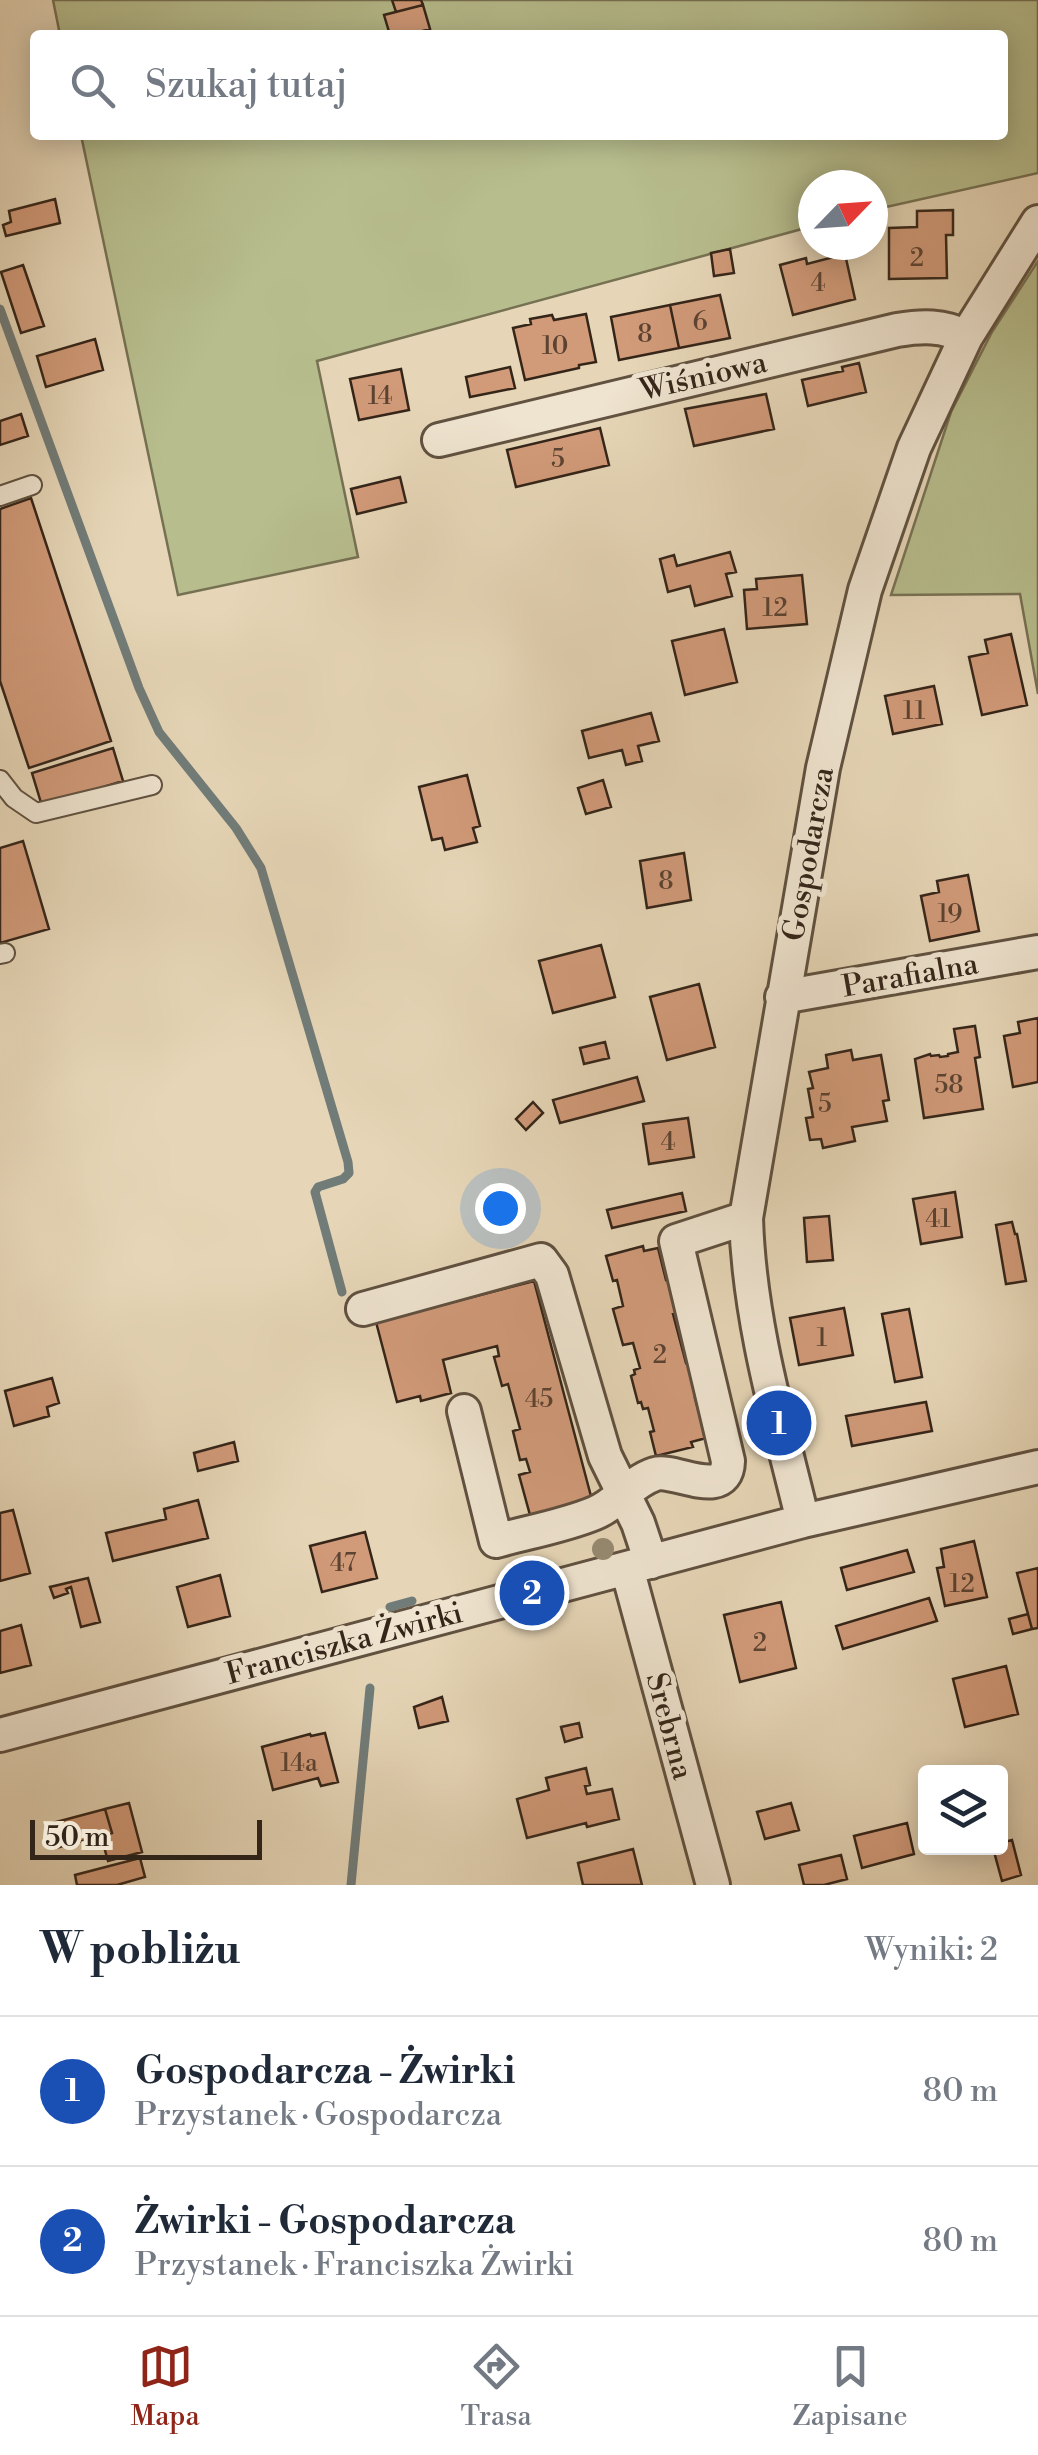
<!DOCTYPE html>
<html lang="pl">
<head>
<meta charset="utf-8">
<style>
  :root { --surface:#fff; --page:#f2f2f3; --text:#1f2937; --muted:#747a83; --line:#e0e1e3; --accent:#8f2418 }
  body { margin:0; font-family:"Libre Bodoni",serif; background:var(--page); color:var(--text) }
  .controls { position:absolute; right:30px; bottom:30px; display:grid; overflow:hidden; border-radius:10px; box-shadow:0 5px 25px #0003 }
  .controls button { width:90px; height:90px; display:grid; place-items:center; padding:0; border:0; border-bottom:2px solid var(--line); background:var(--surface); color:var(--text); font:50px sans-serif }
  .compass { position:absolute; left:798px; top:170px; width:90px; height:90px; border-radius:50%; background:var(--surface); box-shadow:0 5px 25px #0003; rotate:65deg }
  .scale { position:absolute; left:30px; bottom:25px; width:232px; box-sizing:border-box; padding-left:10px; border:5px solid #342519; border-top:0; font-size:28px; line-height:35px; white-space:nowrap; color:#342519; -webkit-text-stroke:8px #efe4d0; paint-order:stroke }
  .you { position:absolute; left:500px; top:1208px; width:35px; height:35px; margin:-25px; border:8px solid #fff; border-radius:50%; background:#1a73e8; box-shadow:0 0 0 15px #1a73e833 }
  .badge { display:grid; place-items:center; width:65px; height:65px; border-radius:50%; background:var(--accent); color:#fff; font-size:32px; font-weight:700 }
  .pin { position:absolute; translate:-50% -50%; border:5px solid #fff; box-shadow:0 2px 10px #0006 }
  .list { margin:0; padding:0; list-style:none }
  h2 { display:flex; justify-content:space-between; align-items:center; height:130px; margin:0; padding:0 40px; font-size:42px }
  h2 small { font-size:32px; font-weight:400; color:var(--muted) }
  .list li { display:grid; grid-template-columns:65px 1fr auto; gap:30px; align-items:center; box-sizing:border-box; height:150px; padding:0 40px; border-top:2px solid var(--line) }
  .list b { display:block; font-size:38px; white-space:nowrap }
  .list p { margin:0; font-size:32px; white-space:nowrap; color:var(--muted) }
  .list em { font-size:32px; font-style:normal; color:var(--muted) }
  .icon { flex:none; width:55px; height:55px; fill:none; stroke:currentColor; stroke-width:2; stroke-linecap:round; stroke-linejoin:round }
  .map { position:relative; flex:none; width:1038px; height:1885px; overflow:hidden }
  .search { position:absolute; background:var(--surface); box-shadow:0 5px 25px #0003; left:30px; right:30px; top:30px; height:110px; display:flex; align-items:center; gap:25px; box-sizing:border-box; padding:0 35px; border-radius:10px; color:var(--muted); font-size:38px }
  .sheet { height:430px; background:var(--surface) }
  nav { display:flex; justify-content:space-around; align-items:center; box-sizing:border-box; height:140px; border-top:2px solid var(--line); background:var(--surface); font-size:28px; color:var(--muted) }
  nav a { display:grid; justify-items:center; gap:5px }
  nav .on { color:var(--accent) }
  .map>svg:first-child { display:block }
  .green { fill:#b7bd8d; stroke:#767153; stroke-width:2.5 }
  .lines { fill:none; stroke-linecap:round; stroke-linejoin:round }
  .stream { stroke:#717c79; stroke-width:9 }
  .building { fill:#d19a79; stroke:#342519; stroke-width:2.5 }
  .service-casing { stroke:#605140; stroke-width:22 }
  .minor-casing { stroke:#605140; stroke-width:38 }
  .service { stroke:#efe4d0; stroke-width:18 }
  .minor { stroke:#efe4d0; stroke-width:32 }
  .tree { fill:#968a70 }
  .labels { text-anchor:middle; stroke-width:10; stroke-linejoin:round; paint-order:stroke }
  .number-label { font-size:25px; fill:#5b4231 }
  .street-label { font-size:30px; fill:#342519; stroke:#efe4d0 }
</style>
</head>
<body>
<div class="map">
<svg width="1038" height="1885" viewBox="0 0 1038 1885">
  <rect width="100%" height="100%" fill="#e6d6b7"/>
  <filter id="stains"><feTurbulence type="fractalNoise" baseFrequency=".002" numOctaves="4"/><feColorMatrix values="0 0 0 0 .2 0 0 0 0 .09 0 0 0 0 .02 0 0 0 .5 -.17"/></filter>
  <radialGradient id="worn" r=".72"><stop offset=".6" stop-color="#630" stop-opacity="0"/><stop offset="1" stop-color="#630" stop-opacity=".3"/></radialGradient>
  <path class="green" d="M53,0h985v173l-165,37v-25h-60v41l-496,135 41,196 -180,38 -97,-460h922v-100h-943z
    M1038,261v433l-18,-100 -129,1 60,-183 41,-80z"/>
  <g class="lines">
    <path class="stream" d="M0,309l139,379 20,44 77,96 25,40 87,294 1,11 -6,6 -25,8 -3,5 27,100
      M390,1607l22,-6
      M351,1885l19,-197"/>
  </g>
  <path class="building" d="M392,0h29l2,5 -27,7z
    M423,5l7,24 -22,6h-18l-6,-20z
    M55,199l5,24 -54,13 -3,-11 8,-3 -2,-11z
    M953,210v25h-7l1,43 -58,1v-51l28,-1v-16z
    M730,249l4,24 -20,3 -3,-23z
    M845,254l10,45 -62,16 -13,-50 26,-7 1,6z
    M23,265l21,61 -23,7 -20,-61z
    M720,295l10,43 -51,10 -9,-43z
    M670,305l9,43 -60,12 -8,-43z
    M586,314l10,48 -17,3v3l-54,12 -12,-52 18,-4 -1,-5 22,-4 2,5z
    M95,339l8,31 -57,17 -9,-31z
    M859,363l7,29 -58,14 -6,-26 41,-9 -1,-4z
    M510,367l5,21 -45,9 -4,-20z
    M401,369l8,41 -50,10 -9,-41z
    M766,394l8,35 -80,17 -9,-37z
    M21,414l7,22 -28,9v-24z
    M600,428l9,37 -93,22 -9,-37z
    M400,477l6,25 -49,12 -6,-25z
    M31,498l80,243 -82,27 -29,-87v-172z
    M730,552l6,20 -10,2 6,22 -37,10 -5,-20 -22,6 -8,-33 14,-4 3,11z
    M802,575l5,49 -60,5 -3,-39 13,-1 -1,-10z
    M724,629l13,53 -52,13 -13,-54z
    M1011,634l16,71 -45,10 -13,-58 19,-4 -3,-13z
    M934,686l8,38 -49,10 -8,-38z
    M651,713l8,28 -21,5 4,15 -16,4 -4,-15 -33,8 -7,-27z
    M113,748l10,33 -81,25 -10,-33z
    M467,775l13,51 -7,2 4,14 -32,8 -3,-12 -10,2 -13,-53z
    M603,780l8,27 -25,7 -8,-26z
    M23,841l26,88 -49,14v-95z
    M684,853l7,47 -44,8 -7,-47z
    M968,875l11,56 -49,10 -9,-45 18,-4 -2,-11z
    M601,945l14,52 -62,16 -14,-52z
    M699,984l16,63 -48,13 -17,-63z
    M1038,1018v64l-25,5 -9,-51 16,-3 -2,-11z
    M975,1026l5,31 -5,1 8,51 -59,9 -9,-59 15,-5 1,2 8,-1 1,2 8,-1v-2l10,-2 -4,-23z
    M605,1042l4,16 -25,6 -4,-16z
    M851,1050l2,10 28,-5 8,45 -6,1 4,20 -35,6 3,14 -32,7 -2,-9 -11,1 -4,-22 7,-1 -5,-28 5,-1 -4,-16 19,-4 -2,-13z
    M637,1077l7,24 -84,22 -7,-23z
    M533,1102l10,11 -17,17 -10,-11z
    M688,1118l6,39 -45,7 -6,-40z
    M955,1192l7,45 -41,7 -8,-45z
    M682,1193l4,18 -74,17 -5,-18z
    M829,1216l4,44 -26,2 -3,-44z
    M1012,1222l3,12h2l9,47 -20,3 -10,-59z
    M643,1246l1,5 14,-3 8,32 3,-1 9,34 -5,1 13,49 4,-1 10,34 -5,2 11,40 -15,4 2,5 -37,9 -6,-24 4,-1 -6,-23 -5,1 -2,-7 -3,1 -7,-27 4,-2 -1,-4 6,-2 -7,-25 -10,2 -10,-36 10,-3 -6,-26 -4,1 -7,-25z
    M534,1281l58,219 -62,15 -11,-40 11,-3 -4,-13 -6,1 -7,-29 7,-2 -12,-45 -6,2 -8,-29 5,-1 -2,-10 -54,14 8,33 -30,8 -1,-5 -23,6 -21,-80z
    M844,1308l9,47 -54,10 -9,-47z
    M909,1309l13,68 -27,5 -13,-68z
    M52,1378l7,25 -12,4 2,9 -35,10 -9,-35z
    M926,1402l6,29 -80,15 -6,-30z
    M234,1442l4,19 -40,10 -4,-18z
    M198,1500l10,38 -95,23 -7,-28 60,-14 -2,-10z
    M13,1510l17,63 -30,8v-68z
    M365,1532l12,46 -55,14 -12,-46z
    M974,1541l13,56 -42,9 -8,-38 7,-1 -3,-18z
    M907,1550l7,22 -67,18 -6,-22z
    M1038,1568v60l-6,1 -15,-56z
    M220,1575l10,41 -42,11 -11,-40z
    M88,1578l12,44 -19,5 -10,-40 -5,2 2,4 -14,5 -4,-11z
    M929,1598l8,23 -94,28 -7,-23z
    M781,1602l15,66 -56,14 -16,-67z
    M1028,1614l4,15 -19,5 -4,-15z
    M21,1625l10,40 -31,8v-42z
    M1006,1666l12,48 -53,13 -12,-48z
    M442,1697l6,24 -29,7 -5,-21z
    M579,1723l3,14 -17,5 -4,-15z
    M325,1733l13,49 -17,4 -3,-8 -45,12 -11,-43 48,-13 1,2z
    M586,1768l4,17 -5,1 2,8 25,-5 7,30 -32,8 -1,-4 -59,15 -10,-39 32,-9 -3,-12z
    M129,1803l13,49 -34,9 -7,-25 11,-3 -7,-24z
    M791,1803l8,27 -34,9 -8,-27z
    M105,1809l7,24 -56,15 -7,-24z
    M907,1823l7,31 -52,14 -8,-32z
    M1012,1840l9,35 -19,6 -9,-33h7v-5z
    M633,1849l9,36h-59l-5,-22z
    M841,1855l6,24 -23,6h-20l-5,-20z
    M140,1858l5,19 -28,8h-40l-2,-10z"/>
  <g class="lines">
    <g class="service-casing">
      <path id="service" d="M0,496l32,-11
        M0,780l14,18 22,15 116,-28
        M0,954l5,-1"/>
    </g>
    <g class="minor-casing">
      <path id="minor" d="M439,440l458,-110c25,-4 46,-5 69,7
        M782,997l256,-45
        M363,1309l178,-49 11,15 53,181 33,67 13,39
        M464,1411l32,130c32,-9 68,-15 99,-28 22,-9 36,-31 60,-39 20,-6 72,28 73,-13l-52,-220 70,-23
        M803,1521c-24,-99 -54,-200 -57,-303l77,-450 42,-178 49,-142 52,-111 72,-115
        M627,1568l86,317
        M0,1735l803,-214 235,-54"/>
    </g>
    <use href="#service" class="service"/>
    <use href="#minor" class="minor"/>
  </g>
  <circle class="tree" cx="603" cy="1549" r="11"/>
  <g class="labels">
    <g class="number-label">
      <text x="917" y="266">2</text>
      <text x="818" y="291">4</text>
      <text x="700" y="330">6</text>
      <text x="645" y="342">8</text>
      <text x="555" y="354">10</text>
      <text x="380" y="404">14</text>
      <text x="558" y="467">5</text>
      <text x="775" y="616">12</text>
      <text x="914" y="719">11</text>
      <text x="666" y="889">8</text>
      <text x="950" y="922">19</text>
      <text x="949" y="1093">58</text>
      <text x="825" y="1112">5</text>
      <text x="668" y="1150">4</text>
      <text x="938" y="1227">41</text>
      <text x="822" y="1346">1</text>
      <text x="660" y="1363">2</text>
      <text x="539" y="1407">45</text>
      <text x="343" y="1571">47</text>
      <text x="962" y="1592">12</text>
      <text x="760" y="1651">2</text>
      <text x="299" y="1771">14a</text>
    </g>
    <g class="street-label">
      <text transform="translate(703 376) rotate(-13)" y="10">Wiśniowa</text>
      <text transform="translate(808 854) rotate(-80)" y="10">Gospodarcza</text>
      <text transform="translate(910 975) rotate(-10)" y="10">Parafialna</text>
      <text transform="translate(344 1643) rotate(-15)" y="10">Franciszka Żwirki</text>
      <text transform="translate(670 1726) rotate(75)" y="10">Srebrna</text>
    </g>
  </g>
  <rect width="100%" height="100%" filter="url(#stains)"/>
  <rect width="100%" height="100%" fill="url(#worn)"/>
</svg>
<div class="controls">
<button><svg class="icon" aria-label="layers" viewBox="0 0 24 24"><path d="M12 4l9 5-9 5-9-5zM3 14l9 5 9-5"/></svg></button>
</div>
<svg class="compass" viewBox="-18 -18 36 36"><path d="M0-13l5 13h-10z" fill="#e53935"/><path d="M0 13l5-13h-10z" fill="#747a83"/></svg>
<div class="scale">50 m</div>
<div class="you"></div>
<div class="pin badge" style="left:779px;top:1423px;background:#1a4fb4">1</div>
<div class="pin badge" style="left:532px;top:1593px;background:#1a4fb4">2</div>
<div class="search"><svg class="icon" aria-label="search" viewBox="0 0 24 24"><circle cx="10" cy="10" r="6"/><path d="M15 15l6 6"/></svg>Szukaj tutaj</div>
</div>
<section class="sheet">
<h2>W pobliżu<small>Wyniki: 2</small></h2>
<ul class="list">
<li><span class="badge" style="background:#1a4fb4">1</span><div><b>Gospodarcza - Żwirki</b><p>Przystanek · Gospodarcza</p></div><em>80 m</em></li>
<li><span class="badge" style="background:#1a4fb4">2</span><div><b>Żwirki - Gospodarcza</b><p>Przystanek · Franciszka Żwirki</p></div><em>80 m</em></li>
</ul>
</section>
<nav>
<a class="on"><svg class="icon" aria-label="map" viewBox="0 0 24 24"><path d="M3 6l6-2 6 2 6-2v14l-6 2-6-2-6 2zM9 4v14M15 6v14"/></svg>Mapa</a>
<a><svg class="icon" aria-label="directions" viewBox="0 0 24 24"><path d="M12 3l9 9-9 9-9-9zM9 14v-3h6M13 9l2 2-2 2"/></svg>Trasa</a>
<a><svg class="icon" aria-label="saved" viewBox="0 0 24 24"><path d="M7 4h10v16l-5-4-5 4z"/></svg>Zapisane</a>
</nav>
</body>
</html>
